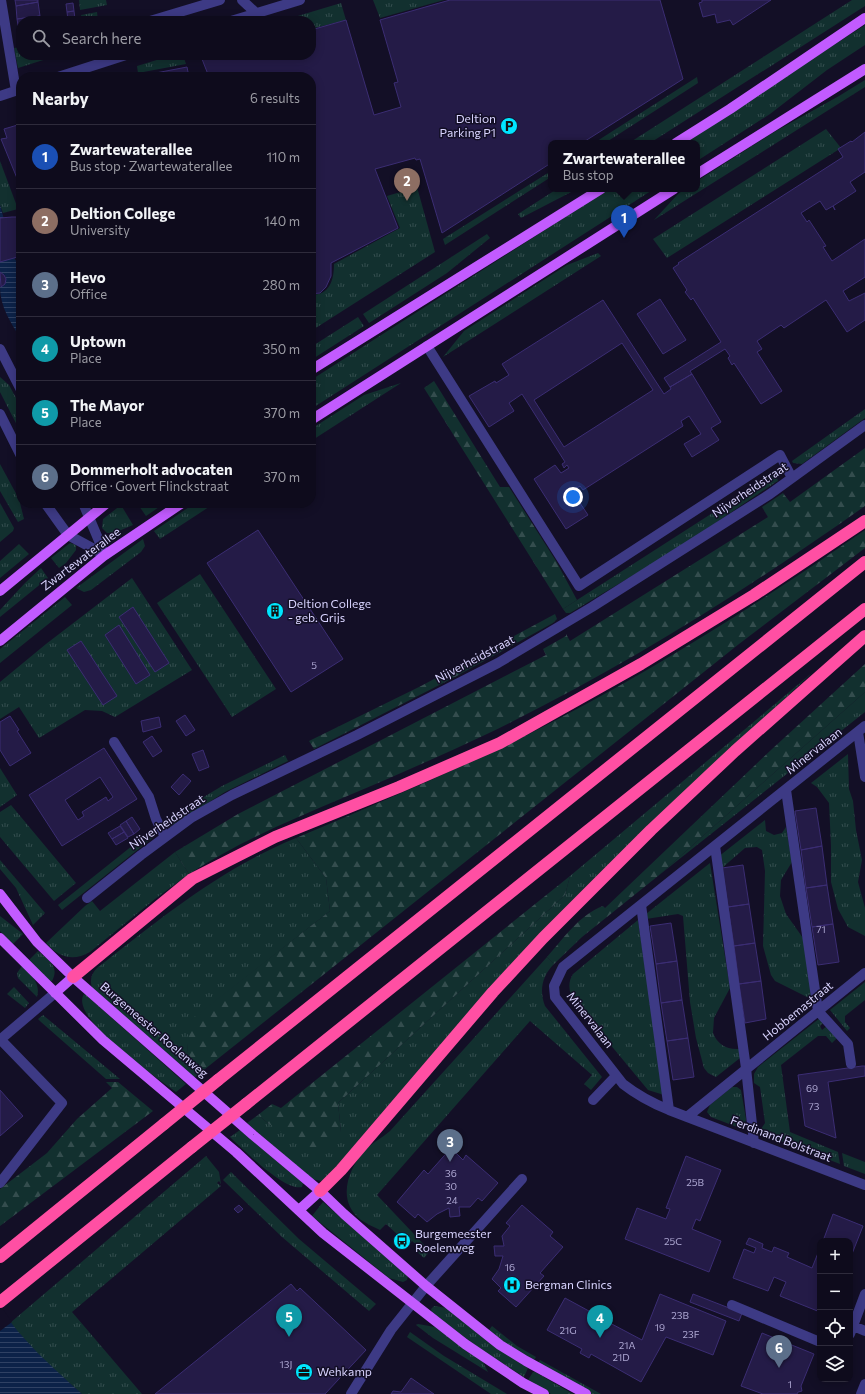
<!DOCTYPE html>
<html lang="en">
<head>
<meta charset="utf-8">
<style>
  :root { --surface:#0e0b1c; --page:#171425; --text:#f1f3f6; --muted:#9b9ba3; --line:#2e2b3b; --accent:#00e5ff }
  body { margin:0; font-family:Commissioner,sans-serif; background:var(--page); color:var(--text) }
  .controls { position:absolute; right:12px; bottom:12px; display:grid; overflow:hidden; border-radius:8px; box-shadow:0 2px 10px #0003 }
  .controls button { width:36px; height:36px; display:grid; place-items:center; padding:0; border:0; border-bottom:1px solid var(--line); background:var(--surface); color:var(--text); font:20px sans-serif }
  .you { position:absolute; left:573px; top:497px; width:14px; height:14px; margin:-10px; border:3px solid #fff; border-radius:50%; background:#1a73e8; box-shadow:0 0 0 6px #1a73e833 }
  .badge { display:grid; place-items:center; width:26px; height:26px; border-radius:50%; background:var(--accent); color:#fff; font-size:13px; font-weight:700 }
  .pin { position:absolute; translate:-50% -33px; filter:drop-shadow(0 1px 2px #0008) }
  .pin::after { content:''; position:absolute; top:21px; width:14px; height:12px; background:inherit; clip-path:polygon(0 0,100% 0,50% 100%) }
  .popup { position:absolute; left:548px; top:140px; width:152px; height:52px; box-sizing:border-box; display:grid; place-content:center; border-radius:8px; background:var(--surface); filter:drop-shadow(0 1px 3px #0005); font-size:13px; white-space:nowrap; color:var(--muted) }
  .popup b { font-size:15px; color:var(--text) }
  .popup::after { content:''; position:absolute; left:50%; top:100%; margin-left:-8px; border:8px solid transparent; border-top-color:var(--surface) }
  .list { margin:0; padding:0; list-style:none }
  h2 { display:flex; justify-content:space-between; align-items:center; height:52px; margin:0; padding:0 16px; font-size:17px }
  h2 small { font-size:13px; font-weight:400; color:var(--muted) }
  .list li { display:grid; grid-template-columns:26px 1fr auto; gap:12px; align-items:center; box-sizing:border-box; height:64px; padding:0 16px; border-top:1px solid var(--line) }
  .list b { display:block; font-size:15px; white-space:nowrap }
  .list p { margin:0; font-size:13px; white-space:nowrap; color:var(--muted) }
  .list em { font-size:13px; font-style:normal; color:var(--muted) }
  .icon { flex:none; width:22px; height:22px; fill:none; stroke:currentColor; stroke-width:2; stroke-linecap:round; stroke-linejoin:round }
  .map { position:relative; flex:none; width:865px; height:1394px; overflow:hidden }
  .search { position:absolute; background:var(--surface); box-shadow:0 2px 10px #0003; left:16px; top:16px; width:300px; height:44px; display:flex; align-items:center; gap:10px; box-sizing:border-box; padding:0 14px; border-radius:16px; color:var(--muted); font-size:15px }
  .panel { position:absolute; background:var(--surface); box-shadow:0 2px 10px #0003; left:16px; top:72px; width:300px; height:436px; border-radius:16px }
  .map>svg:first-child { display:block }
  .grass { fill:url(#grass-tufts) }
  .forest { fill:url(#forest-firs) }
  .water { fill:url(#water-rules) }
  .pier { fill:#130f26 }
  .building { fill:#241b47; stroke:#3b2d73; fill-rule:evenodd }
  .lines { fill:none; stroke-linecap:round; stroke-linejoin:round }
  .minor { stroke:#3d3a85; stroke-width:10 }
  .major { stroke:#c25bff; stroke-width:10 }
  .highway { stroke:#ff4fa3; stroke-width:12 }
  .highway-bridge { stroke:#ff4fa3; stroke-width:12 }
  .labels { text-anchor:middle; stroke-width:3; stroke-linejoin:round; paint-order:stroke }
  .number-label { font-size:10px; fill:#aca6d1 }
  .poi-label { font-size:12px; fill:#d9d4ff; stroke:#130f26; text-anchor:start }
  .street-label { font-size:12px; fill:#d9d4ff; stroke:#130f26 }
</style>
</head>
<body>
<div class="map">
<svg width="865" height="1394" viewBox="0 0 865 1394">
  <defs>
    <pattern id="grass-tufts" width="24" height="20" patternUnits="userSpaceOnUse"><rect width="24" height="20" fill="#12302f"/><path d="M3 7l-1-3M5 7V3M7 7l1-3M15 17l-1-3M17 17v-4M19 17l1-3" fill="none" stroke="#344d4e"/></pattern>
    <pattern id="forest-firs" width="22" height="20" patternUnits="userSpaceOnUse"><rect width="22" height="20" fill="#12302f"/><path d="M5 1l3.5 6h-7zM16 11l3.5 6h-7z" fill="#344d4e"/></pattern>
    <pattern id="water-rules" width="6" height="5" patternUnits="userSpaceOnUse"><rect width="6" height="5" fill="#0c2248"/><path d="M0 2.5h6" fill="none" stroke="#2f4163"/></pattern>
  </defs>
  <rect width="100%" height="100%" fill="#130f26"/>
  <path class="grass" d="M79,0h27l1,5 -27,5z
    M373,0h71l-64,18z
    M852,0h13v6l-215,137h-21z
    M341,3l5,17 -35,9v-8h-30z
    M97,12l1,9h-16l-1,-6z
    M865,25v20l-38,25 -57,44 -73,47v-18h-16z
    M21,47v8h38l-41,13 -4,-20z
    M173,55h10l3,9 -48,9 -1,-7z
    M697,77l1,6 -93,60h-11z
    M865,80v7l-211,133 24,-26 7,-5h12v-8l79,-50 63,-35z
    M826,129l15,19 -174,110 -14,-19z
    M0,161l18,48 -15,4 -3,-8z
    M551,171v6l-106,68 -2,-6z
    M417,187l18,65 -124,79v-36c19,0 23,-15 23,-31l66,-36 -13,-32z
    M557,189h20l-56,29 -3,-4z
    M609,189h45l-343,220v-29z
    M487,234l3,4 -43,35 -78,50 -6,-9z
    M598,253l3,3 -158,101 21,-26 103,-66z
    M358,317l6,9 -53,34v-13z
    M0,377l9,8 12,22v26l-21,-41z
    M401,383l-90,58v-12l53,-34z
    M865,409v9l-63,46 -9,-1 -1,-2z
    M0,464l19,35 5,20 -6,3 -18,-31z
    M781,469l1,5 -5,4 1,3 -2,1 -99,67 -107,64h-4l-3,-4z
    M0,503l14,25 -1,3 -13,11z
    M137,503h28l-19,13z
    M195,503h20l-55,36 -6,-8z
    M121,505l12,20 -19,8h-7l-5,-5 1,-9z
    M143,539l2,7 -4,6 -50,38 -7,2 -8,-4z
    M70,543l6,2v5l-10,13 -7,5 -8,-10z
    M19,544l10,10 -29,24v-17z
    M41,568l7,10 -48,39v-7l25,-27z
    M200,574l76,115 -44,28 -75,-114z
    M132,578l60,92 -77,47 -13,-6 -17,-1 -46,28 -20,-31 -19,12v-37l46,-38z
    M65,597l7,8 -72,58v-14z
    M813,672l-213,202 -272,304 -7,3 -9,-2 -65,-56 11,-8 11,9 72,8 -3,-29 227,-208 5,-19z
    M865,692v20l-207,164z
    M848,754l1,35 4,12 3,29 6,30 -4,22 7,26v28l-17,-9 -10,-18 -7,-27v-36l-2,-43 -12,-16 -6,-4z
    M285,755l3,6 -63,31 -57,36 -4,-7 58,-35z
    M0,768l17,27 -17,12z
    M11,805l65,78 -22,18 -54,-64v-25z
    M765,820l1,11 8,4 8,-2 4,-6 6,35 -11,18 -1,16 6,18 17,24 10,62 -38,-19 -4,-6 -8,-29 2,-75 -3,-21 -5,-3 -12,1 -23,20 -4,-11z
    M152,830l3,6 -93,74 -4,-5z
    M296,838l30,40 4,33 -140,110 -3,33 18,15 -11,9 -101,-88c-4,-9 -2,-16 4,-22 64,-50 123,-99 199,-130z
    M175,852l14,22 -34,25 -65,53c-17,10 -32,5 -44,-9l39,-37 7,-5 8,10z
    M0,860l45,53 -12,12 -17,-37 -16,-19z
    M710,863l20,125 -16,30 -1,15c4,11 14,17 26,16l1,9 -24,19 -8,-4 -4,-5 -8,-30 -6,-36 -7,-86 -5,-2 -32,5v-5z
    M0,916l23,18 -10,10 -13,-13z
    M638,920l26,175 -16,-5 -73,-88c-6,-8 -8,-19 -2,-28z
    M38,951c10,9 22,15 14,30h-2l-21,-21z
    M547,957l7,7c-12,12 -15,26 -9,42l57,71 -11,13 -7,-6 8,-9 -62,-54 -153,174 53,56 -6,7 -7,-6 3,-4 -8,-7 -3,4 -23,-21 -6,6c-6,-3 -13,-6 -19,-10 -25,-19 -13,-51 4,-70 7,-7 17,-12 25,-19z
    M22,966c9,9 19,17 15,31l-19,-19 -1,-5z
    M865,982v18l-20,16v6l5,6 -3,3 -17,-21z
    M14,987l15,16 -4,5 -18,-14z
    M84,994l2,1 100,89 -10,8c-17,-13 -108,-74 -92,-98z
    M43,1015l77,64h-14l-65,-57 -3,-3z
    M820,1018l4,4 -4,4 2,4 5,-4 10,12 -5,5 -6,-7h-8l-37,29 9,67 48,20 2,12 -77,-30 -2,-5 4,-6 -5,-36 -6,-4v-9l4,-7z
    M732,1087h5l4,3 5,29 -1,5 -8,3 -26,-10 -4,-5 3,-7z
    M240,1130l63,53 -1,4c-18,4 -58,-37 -72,-50z
    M842,1153l23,9v12l-21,-8z
    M206,1156l13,16 2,12 -2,-3 -2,2 4,3 -149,126 70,82h-60l-39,-34 -33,-37z
    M231,1172l68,67 77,65 -7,7 -87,-74 -59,-57z
    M323,1202l85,74 -1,4 -4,2 -14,-4 -77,-62z
    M434,1306l13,2 44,35 37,25 -4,9 -42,-27 -50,-37 -1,-4z
    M418,1324l17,3 47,33 6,12 -55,-34 -17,-13z
    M492,1326l25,20 19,11 -2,3 -32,-19 -13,-11z
    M410,1332l34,24 63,38h-16l-84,-57z
    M540,1360l61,34h-11l-52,-31z
    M533,1372h2l38,22h-22l-23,-14z"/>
  <path class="forest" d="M434,381l66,106h9l47,74 21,39 -14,9 -139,-221z
    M865,448v58c-120,85 -245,164 -378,228 -47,22 -94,43 -142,63 -54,23 -107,45 -156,77l-14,-22 63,-38 308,-159 -3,-6 23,-13v-2l4,7 198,-124 -6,-10 21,-14 7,9z
    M865,530v18l-126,96 -534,425 -18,-14 2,-34 141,-110 -4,-33 -30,-40c79,-33 158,-67 235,-105 117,-59 227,-129 334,-203z
    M555,614l2,5 -4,4 -98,54 -141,72 -5,-8 112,-55z
    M865,664v28l-207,184 -76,61 -28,27 -7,-7c16,-18 32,-42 56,-51l2,2 167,-159z
    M570,876l-5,19 -227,208 3,29 -25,23 -47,-31 -11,-9 14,-11 9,4z
    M106,1082h12l35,29 -153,115v-37l47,-36 30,-34 35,-31z"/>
  <path class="water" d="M0,205l15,54 6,11v69c-10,-16 -21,-32 -21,-52l4,-2 2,-6 -1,-4 -5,-3z
    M0,1307c22,34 52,60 82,87h-82z"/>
  <path class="pier" d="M0,1305l12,17 -12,9z"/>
  <path class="building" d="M15,0h23v2l-22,4z
    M450,0h210l23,79 -101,64h-31v20l-109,70 -22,-74 -4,1 -1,-2 -40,11 23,59 -67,35v13l-5,11 -6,6 -9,1v-217h-102l-7,-18 14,-4h95v-25l35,-10 28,95 27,-8 -7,-24 4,-1 -18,-62z
    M702,0h69l-38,25 -3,-5 -13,3 -2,-9 -12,3 -4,-14 3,-1z
    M38,2l2,14 -23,3 -1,-13z
    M73,3l1,8 -7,1 -1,-8z
    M74,11l1,8 -7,1 -1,-8z
    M40,16l-6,1 1,4h-14v23l-4,-25z
    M187,67l2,10h-49v-1z
    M21,124v64l-20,-49 6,-1 -3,-9z
    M865,132v40l-15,10 6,9 -23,15 2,4 -2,-4 -7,4 -6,-9 -19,12 6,9 2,-2 17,26 -3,1 9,14 33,-22v38l-22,14 6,10 16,-8v27l-18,12 -21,-32 -42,28 -3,-3 -24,16 5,8 -5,3 25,39 -21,13 -27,-41 -2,2 -4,-7 2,-2 -5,-7 -35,22 2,3 -22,13 -6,-9 57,-36 -28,-44 -2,2 -6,-8 2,-2 -14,-22 6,-4 -1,-1 165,-106 -5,-8 13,-8 1,1z
    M12,217h9v39l-21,6v-44z
    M0,272l4,3 2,4 -1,5 -4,3z
    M660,299l26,41 -23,14 -26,-40z
    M603,300l61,94 7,-5 -1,-2 22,-13 29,48 -10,6 8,12 -27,17 -8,-13 17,-10 -12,-18 -8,5 2,5 -100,64 -3,-4 -8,5 16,24 -22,14 -32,-50 21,-14 6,8 8,-5 -2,-3 -3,3 -2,-4 3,-2 -43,-68 -13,9 5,8 -25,16 -20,-31 26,-15 1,2 13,-8 -7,-11zM622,343l31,47 -89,57 -30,-47z
    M258,530l85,129 -52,33 -84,-129z
    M133,607l36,56 -14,9 -36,-55z
    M119,625l31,50 -14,9 -31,-49z
    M81,641l36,55 -14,9 -36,-55z
    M185,715l10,15 -9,6 -10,-15z
    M10,716l9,14 -2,1 14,22 -21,13 -10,-16v-28z
    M159,717l2,10 -18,5 -2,-11z
    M152,736l10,15 -9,6 -10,-15z
    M104,748l33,51 -75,47 -33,-51zM100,777l13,20 -5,4 -2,-4 -24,15 2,4 -6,4 -13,-20z
    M203,750l6,17 -10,4 -7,-17z
    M183,774l8,7 -12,14 -8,-8z
    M816,808l6,38 -21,4 -6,-39z
    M132,817l8,12 -6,5 -8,-13z
    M126,821l8,13 -6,3 -8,-12z
    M120,826l4,6 -12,7 -4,-6z
    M124,832l4,6 -12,7 -4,-6z
    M822,846l5,39 -21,3 -5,-38z
    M743,865l6,39 -21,3 -6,-39z
    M827,885l6,39 -21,3 -6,-39z
    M749,904l6,39 -21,3 -6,-39z
    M671,923l6,38 -21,3 -6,-38z
    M833,924l6,38 -21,3 -6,-38z
    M755,943l6,38 -22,3 -5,-38z
    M677,961l5,39 -21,3 -5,-39z
    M761,981l5,38 -21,4 -6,-39z
    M682,1000l6,38 -21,3 -6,-38z
    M688,1038l6,39 -21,3 -6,-39z
    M862,1066h3v10l-37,6 8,56 -31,-12 -7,-51z
    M0,1090l23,26 -23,20z
    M451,1148l12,12 3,-5 32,28 -16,18 -4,-3 -8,9h-11l1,9 -10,1 -1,-9 -12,6 -10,8 -9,-8 -3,4 -18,-16 27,-32 4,4z
    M686,1156l35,14 -21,51 -4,-2 -4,10 29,12 -12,31 -84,-33 12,-31 29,11 4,-10 -4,-1z
    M239,1205l4,4 -5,4 -4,-4z
    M522,1205l31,27 -3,4 13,11 -23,26 4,3 -28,31 -18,-16 3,-3 -9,-9 7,-10 4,-13h-8l-1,-10h10l-2,-10 8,-10 -4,-3z
    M833,1214l30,12 -13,33v-18h-27z
    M749,1238l14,6 -1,4 10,4 2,-5 15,6 -2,4 25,11 8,-20v64l-40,-16 6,-14 -12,-5 -6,14 -35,-13 11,-29 10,4 2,-5 -10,-4z
    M291,1284l6,7 3,-3 66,62 -41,44h-170z
    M660,1294l66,27 -13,34 -47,-18 -25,45 -50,-28 -2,4 -9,-5 2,-4 -35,-19 18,-32 35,19 2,-3 8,5 -2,3 34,18z
    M693,1294l49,19 -3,8 -49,-19z
    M762,1333l52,21 -13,32 1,5 -4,1 -1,2h-34l-22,-8z
    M411,1378l23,16h-43l2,-3 8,1z"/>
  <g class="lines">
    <path class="minor" d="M1,0l15,91
      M242,0l14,13
      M150,21l70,-21
      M231,21l69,-21
      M58,77l68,-22
      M0,96l21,-7
      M427,346l152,240 201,-131 12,23
      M0,349l21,41
      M0,414l21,42
      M45,503l23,32 37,20
      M83,503l22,52
      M865,726l-302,241 -9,19 1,11 68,87c14,11 29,19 46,26l196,75
      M858,732l7,45
      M114,742l35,55 7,22 9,18
      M786,790l32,221 30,33 3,20
      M715,846l31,222 8,75
      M87,898l54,-43 50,-37 41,-23 125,-60 141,-72 94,-56 178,-113 95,-69
      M641,905l28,205
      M0,1039l62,64 -62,80
      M1,1039l54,-46
      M593,1100l23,-24
      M687,1117l178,-144
      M732,1305l88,37
      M853,1326l12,5
      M850,1334l15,-40
      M351,1394l40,-64 35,-44 96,-107
      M861,1394l4,-10"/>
    <path class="major" d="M676,143l54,-34 135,-91
      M697,174l168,-105
      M311,370l290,-181
      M311,420l363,-231
      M0,591l107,-88
      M0,641l105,-86 77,-52
      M0,894l37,48 36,35 180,158 67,56 24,23 82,72 74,59 26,16 60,33
      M0,938l103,102 133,112 87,81 142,111 58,39 21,11
      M55,993l18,-16
      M299,1210l21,-19"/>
    <path class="highway" d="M73,977l119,-98 83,-42 124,-50 101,-44 141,-79 113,-69 111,-74
      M218,1080l647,-518
      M246,1104l619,-495
      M320,1191l21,-21 152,-178 50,-54 108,-108 84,-79 130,-115
      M0,1257l164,-133
      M0,1302l192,-155"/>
    <path class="highway-bridge" d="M164,1124l54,-44
      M192,1147l54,-43"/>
  </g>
  <defs>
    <g id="parking-disc" transform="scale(0.9)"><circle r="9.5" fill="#00e5ff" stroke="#130f26"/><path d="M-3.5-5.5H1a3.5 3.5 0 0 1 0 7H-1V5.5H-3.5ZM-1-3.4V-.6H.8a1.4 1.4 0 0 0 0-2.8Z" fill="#111"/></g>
    <g id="building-disc" transform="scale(0.9)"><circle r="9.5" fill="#00e5ff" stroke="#130f26"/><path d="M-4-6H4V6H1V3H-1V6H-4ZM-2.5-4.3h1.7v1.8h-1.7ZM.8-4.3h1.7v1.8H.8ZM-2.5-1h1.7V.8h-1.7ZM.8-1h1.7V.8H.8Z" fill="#111"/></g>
    <g id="bus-disc" transform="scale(0.9)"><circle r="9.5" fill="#00e5ff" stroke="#130f26"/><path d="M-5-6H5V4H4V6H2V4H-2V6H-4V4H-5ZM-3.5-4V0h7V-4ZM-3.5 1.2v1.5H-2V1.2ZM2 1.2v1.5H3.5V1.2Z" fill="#111"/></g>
    <g id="hospital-disc" transform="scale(0.9)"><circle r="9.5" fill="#00e5ff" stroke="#130f26"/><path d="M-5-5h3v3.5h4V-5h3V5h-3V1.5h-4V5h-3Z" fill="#111"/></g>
    <g id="office-disc" transform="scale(0.9)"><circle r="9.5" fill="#00e5ff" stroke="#130f26"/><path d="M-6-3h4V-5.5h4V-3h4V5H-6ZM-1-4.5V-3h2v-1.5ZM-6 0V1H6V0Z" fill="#111"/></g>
  </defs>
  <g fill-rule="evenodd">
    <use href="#parking-disc" x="509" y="126"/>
    <use href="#building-disc" x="275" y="611"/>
    <use href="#bus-disc" x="402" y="1241"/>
    <use href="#hospital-disc" x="512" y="1285"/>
    <use href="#office-disc" x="304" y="1372"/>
  </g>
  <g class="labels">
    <g class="number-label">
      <text x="314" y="669">5</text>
      <text x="821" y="933">71</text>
      <text x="812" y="1092">69</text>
      <text x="814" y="1110">73</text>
      <text x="451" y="1177">36</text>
      <text x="695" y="1186">25B</text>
      <text x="451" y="1190">30</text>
      <text x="452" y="1204">24</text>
      <text x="673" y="1245">25C</text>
      <text x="510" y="1271">16</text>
      <text x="680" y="1319">23B</text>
      <text x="660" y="1331">19</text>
      <text x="568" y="1334">21G</text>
      <text x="691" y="1338">23F</text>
      <text x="627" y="1349">21A</text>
      <text x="621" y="1361">21D</text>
      <text x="286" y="1368">13J</text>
      <text x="790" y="1388">1</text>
    </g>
    <g class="poi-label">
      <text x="496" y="123" text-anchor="end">Deltion<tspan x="496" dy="14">Parking P1</tspan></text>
      <text x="288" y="608">Deltion College<tspan x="288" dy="14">- geb. Grijs</tspan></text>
      <text x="415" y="1238">Burgemeester<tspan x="415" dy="14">Roelenweg</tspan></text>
      <text x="525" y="1289">Bergman Clinics</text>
      <text x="317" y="1376">Wehkamp</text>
    </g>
    <g class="street-label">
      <text transform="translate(750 490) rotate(-34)" y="4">Nijverheidstraat</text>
      <text transform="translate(81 559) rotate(-37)" y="4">Zwartewaterallee</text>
      <text transform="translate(475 659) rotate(-28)" y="4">Nijverheidstraat</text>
      <text transform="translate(814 751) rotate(-38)" y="4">Minervalaan</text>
      <text transform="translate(167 822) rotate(-34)" y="4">Nijverheidstraat</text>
      <text transform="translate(798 1011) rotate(-39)" y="4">Hobbemastraat</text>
      <text transform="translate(590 1020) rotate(52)" y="4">Minervalaan</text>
      <text transform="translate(154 1030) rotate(41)" y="4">Burgemeester Roelenweg</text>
      <text transform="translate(781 1139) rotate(21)" y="4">Ferdinand Bolstraat</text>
    </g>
  </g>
</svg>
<div class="controls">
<button>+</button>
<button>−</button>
<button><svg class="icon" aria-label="locate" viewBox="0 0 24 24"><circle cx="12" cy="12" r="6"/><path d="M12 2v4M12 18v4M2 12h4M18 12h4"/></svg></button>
<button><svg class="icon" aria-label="layers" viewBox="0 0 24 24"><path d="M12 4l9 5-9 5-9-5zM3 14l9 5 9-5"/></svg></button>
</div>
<div class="you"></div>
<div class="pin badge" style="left:624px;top:238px;background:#1a4fb4">1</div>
<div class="popup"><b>Zwartewaterallee</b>Bus stop</div>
<div class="pin badge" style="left:407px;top:201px;background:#8d6e63">2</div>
<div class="pin badge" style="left:450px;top:1162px;background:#5c6f8a">3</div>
<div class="pin badge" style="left:600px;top:1338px;background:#0f9aa8">4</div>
<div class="pin badge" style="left:289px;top:1337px;background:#0f9aa8">5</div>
<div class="pin badge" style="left:779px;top:1368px;background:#5c6f8a">6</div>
<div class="search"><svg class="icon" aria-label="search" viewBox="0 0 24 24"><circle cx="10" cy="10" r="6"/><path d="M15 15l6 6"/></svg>Search here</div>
<section class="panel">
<h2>Nearby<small>6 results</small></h2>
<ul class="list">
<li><span class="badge" style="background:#1a4fb4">1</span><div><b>Zwartewaterallee</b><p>Bus stop · Zwartewaterallee</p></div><em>110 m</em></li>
<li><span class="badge" style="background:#8d6e63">2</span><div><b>Deltion College</b><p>University</p></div><em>140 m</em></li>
<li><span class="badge" style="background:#5c6f8a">3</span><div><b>Hevo</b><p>Office</p></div><em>280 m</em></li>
<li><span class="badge" style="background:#0f9aa8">4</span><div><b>Uptown</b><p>Place</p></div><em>350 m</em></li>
<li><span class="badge" style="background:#0f9aa8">5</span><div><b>The Mayor</b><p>Place</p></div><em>370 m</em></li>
<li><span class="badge" style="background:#5c6f8a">6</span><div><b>Dommerholt advocaten</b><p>Office · Govert Flinckstraat</p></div><em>370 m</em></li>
</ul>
</section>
</div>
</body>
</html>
